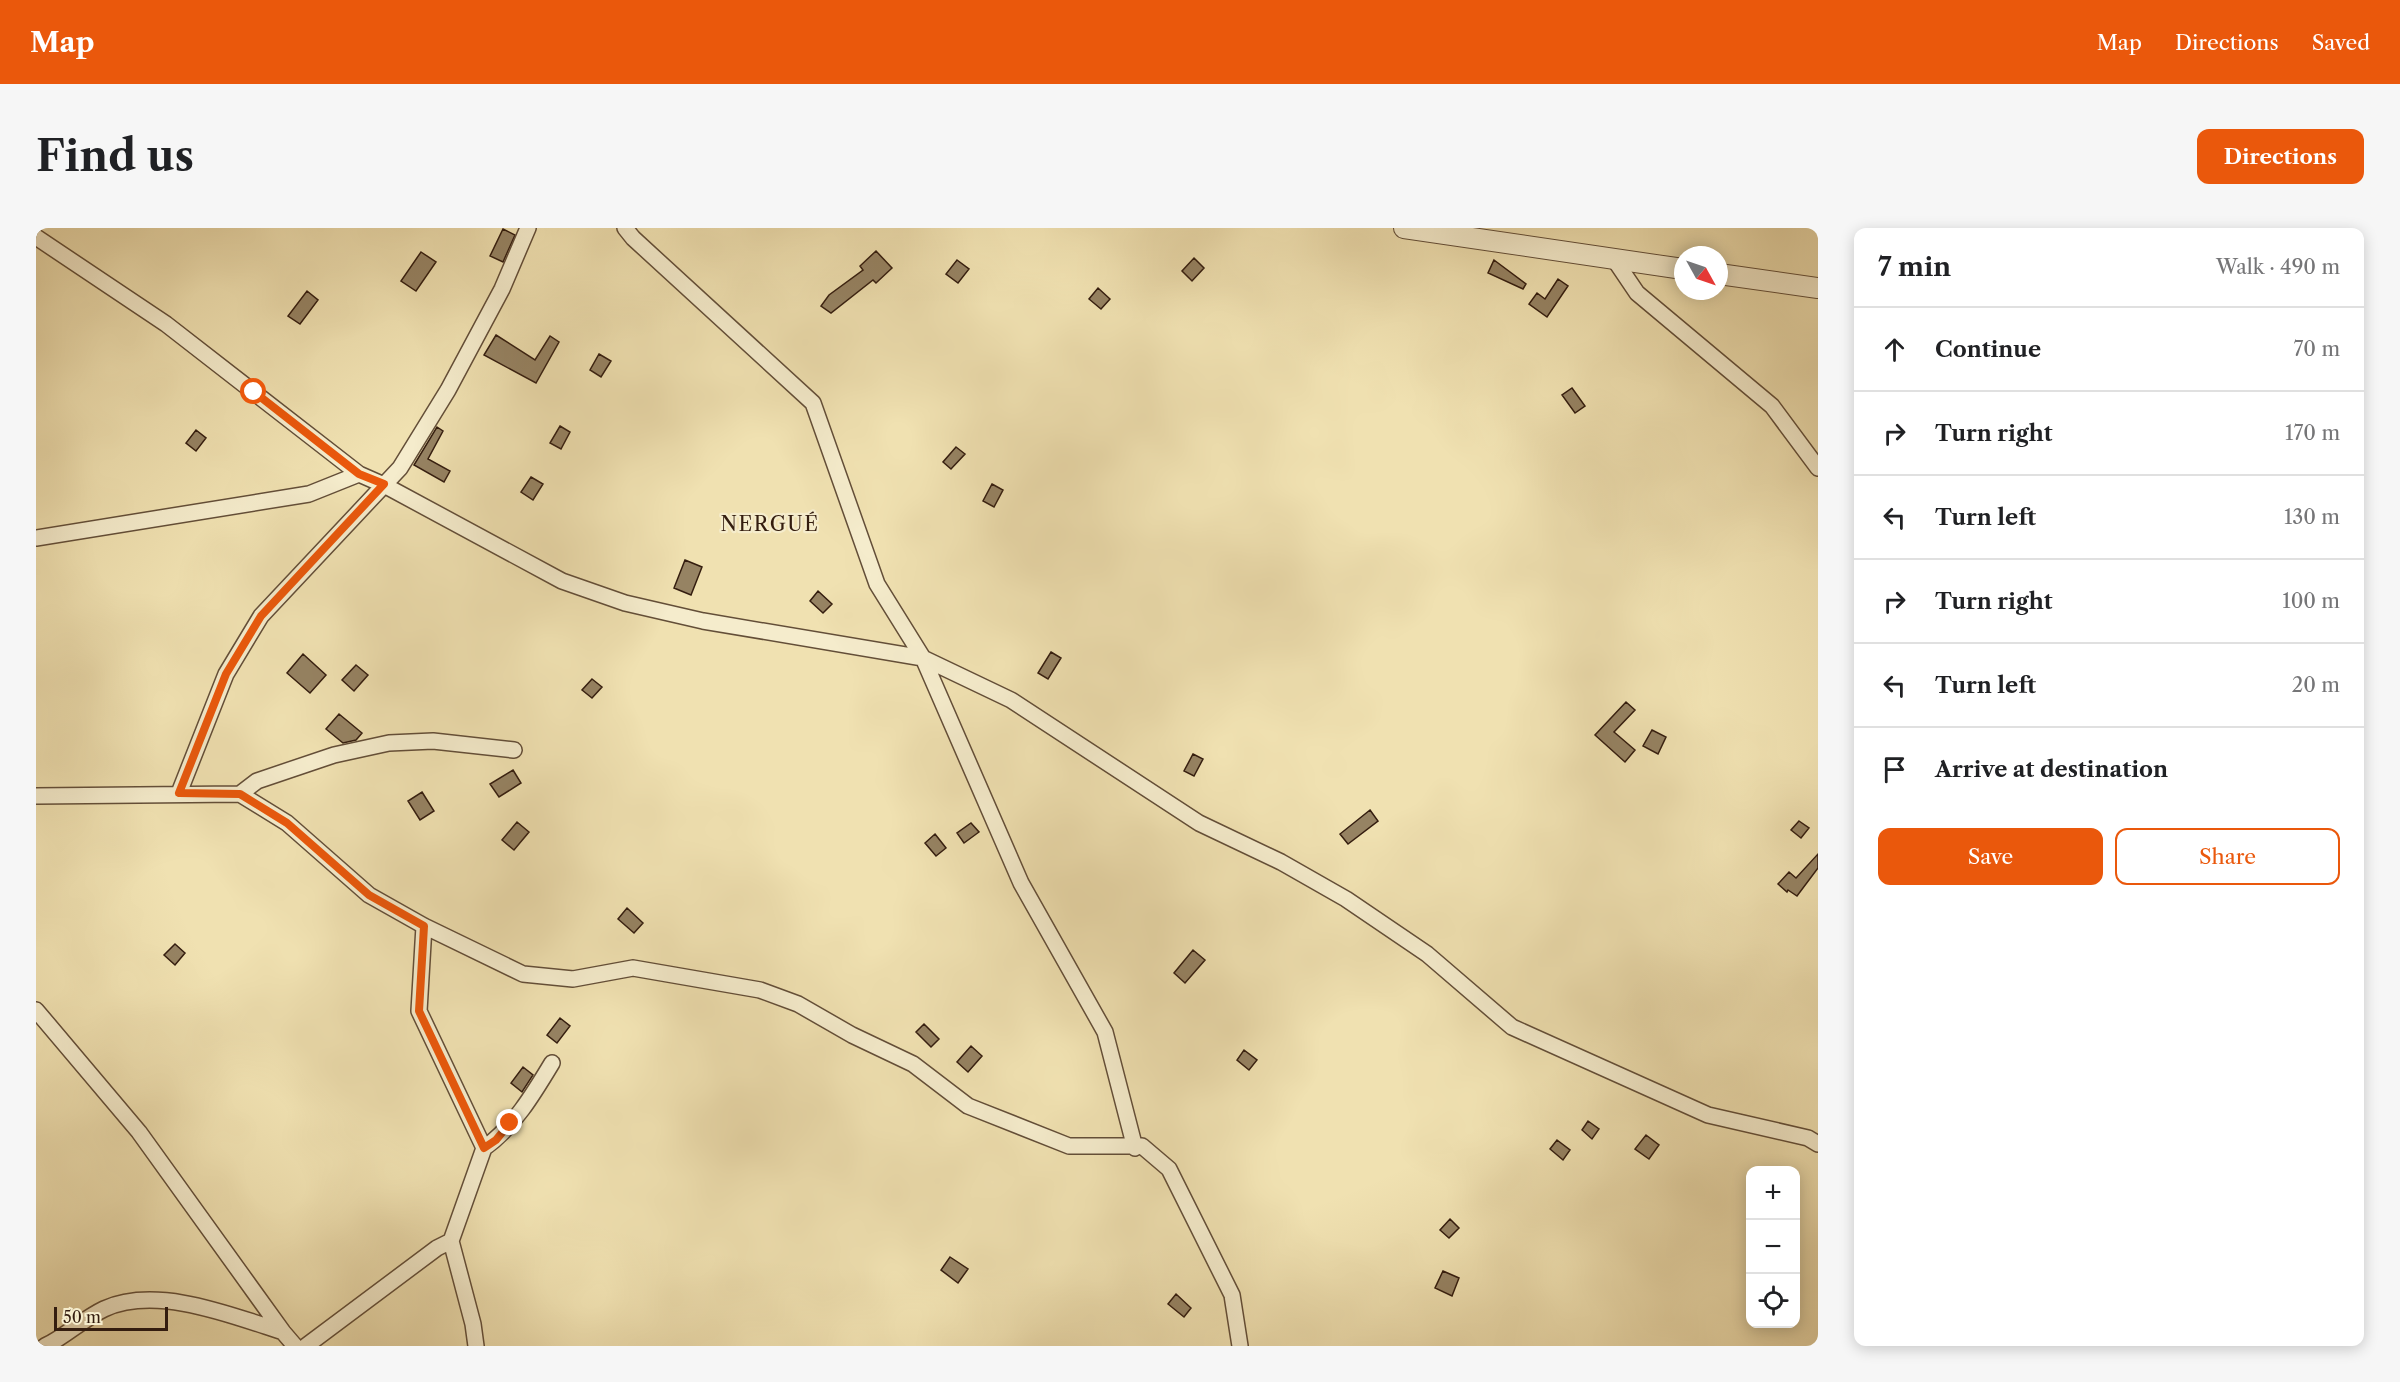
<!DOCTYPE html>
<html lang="en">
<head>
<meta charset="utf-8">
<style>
  :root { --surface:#fff; --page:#f6f6f6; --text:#202124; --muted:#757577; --line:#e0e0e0; --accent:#ea580c }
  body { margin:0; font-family:"Libre Caslon Text",serif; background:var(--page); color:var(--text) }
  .controls { position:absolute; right:18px; bottom:18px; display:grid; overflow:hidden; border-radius:12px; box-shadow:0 3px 15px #0003 }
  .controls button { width:54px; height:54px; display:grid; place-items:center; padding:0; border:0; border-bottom:2px solid var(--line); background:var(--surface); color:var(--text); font:30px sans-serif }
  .compass { position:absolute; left:1638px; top:18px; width:54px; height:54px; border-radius:50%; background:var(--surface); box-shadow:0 3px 15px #0003; rotate:130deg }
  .scale { position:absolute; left:18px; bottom:15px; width:114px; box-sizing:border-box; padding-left:6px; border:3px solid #341d0f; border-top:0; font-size:16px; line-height:21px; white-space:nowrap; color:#341d0f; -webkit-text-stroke:4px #f5eccc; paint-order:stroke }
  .stop { position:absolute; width:18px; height:18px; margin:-14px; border:4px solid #ea580c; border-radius:50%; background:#fff }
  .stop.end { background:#ea580c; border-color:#fff; box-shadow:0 2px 6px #0008 }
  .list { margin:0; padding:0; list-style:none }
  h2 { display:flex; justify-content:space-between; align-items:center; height:78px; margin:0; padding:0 24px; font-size:26px }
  h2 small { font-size:20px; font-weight:400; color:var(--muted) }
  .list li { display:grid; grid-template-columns:39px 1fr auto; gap:18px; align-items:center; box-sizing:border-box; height:84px; padding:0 24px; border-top:2px solid var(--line) }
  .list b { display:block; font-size:22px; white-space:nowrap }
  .list em { font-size:20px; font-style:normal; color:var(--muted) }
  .actions { display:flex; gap:12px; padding:18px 24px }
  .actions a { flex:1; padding:14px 0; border:2px solid var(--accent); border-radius:12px; text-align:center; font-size:21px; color:var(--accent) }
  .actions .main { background:var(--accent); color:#fff }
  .icon { flex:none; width:33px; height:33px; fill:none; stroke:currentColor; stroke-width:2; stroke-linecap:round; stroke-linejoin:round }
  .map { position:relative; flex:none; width:1782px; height:1118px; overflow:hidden; border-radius:12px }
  header { display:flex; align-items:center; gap:36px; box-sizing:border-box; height:84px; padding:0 30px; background:var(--accent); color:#fff }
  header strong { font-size:28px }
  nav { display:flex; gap:33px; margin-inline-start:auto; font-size:21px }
  .intro { display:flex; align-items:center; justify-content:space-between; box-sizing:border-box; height:144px; padding:0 36px }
  h1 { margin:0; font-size:42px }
  .button { padding:15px 27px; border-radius:12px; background:var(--accent); color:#fff; font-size:21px; font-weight:700 }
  main { display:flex; gap:36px; padding:0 36px }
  aside { flex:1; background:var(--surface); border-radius:12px; box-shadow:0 3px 15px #0003 }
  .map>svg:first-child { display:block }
  .building { fill:#968363; stroke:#341d0f; stroke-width:1.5 }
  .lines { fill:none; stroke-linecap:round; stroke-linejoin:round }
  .minor-casing { stroke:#634e38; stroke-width:18 }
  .tertiary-casing { stroke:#634e38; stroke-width:22 }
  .minor { stroke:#f5eccc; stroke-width:15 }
  .tertiary { stroke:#f5eccc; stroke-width:20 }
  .route { stroke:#ea580c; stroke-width:8 }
  .labels { text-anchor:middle; stroke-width:4.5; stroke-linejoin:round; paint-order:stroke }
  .quarter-label { font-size:20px; letter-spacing:1.5px; fill:#341d0f; stroke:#f5eccc }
</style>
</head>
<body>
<header>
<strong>Map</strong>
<nav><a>Map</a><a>Directions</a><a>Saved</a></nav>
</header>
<div class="intro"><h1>Find us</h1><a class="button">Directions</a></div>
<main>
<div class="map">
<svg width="1782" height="1118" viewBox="0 0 1782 1118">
  <rect width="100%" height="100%" fill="#f0e1b1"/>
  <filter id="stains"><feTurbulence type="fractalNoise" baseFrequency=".00333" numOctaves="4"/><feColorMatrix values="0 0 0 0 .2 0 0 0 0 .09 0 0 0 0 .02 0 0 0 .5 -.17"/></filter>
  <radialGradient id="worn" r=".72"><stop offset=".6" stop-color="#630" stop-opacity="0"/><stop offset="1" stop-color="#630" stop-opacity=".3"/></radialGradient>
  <path class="building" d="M467,1l12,6 -12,27 -13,-6z
    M840,23l16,17 -16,15 -3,-3 -42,33 -10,-7 8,-11 34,-25 -3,-4z
    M385,24l15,10 -20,29 -15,-10z
    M1158,30l10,10 -12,13 -10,-10z
    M921,32l12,9 -11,14 -12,-9z
    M1458,32l32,24 -3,5 -35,-16z
    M1522,51l10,7 -21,31 -18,-13 8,-11 8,6z
    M1062,60l12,11 -9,10 -12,-10z
    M271,63l11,9 -18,24 -12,-8z
    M460,107l39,25 15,-24 9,6 -23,41 -52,-28z
    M563,126l12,7 -10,16 -11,-7z
    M1536,160l13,18 -10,7 -13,-18z
    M524,198l10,6 -9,17 -11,-6z
    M401,199l6,4 -15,28 22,12 -6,11 -30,-17z
    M160,202l10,8 -10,13 -10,-8z
    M920,219l9,7 -14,15 -8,-7z
    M495,249l12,7 -10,16 -12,-8z
    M956,256l11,6 -9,17 -11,-6z
    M649,332l17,7 -11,28 -17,-7z
    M782,363l14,13 -9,9 -13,-12z
    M1015,424l10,6 -13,21 -10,-6z
    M267,426l23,21 -16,18 -23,-20z
    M320,437l12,10 -14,16 -12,-11z
    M556,451l10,8 -10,11 -10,-8z
    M1590,474l9,8 -21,22 21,18 -10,12 -30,-27z
    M303,486l23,19 -6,7 -13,3 -17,-14z
    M1616,502l14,7 -8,17 -15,-8z
    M1157,526l10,5 -9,17 -10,-5z
    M477,542l8,13 -22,14 -9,-13z
    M386,564l12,19 -14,9 -12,-19z
    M1334,582l8,11 -30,23 -8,-10z
    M1763,593l10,7 -8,10 -10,-8z
    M481,594l12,10 -15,18 -12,-10z
    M935,595l8,9 -15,11 -7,-10z
    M899,606l11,14 -10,8 -11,-13z
    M1782,626v14l-21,28 -9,-6 -1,2 -9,-8 11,-12 7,6z
    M591,680l16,15 -9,10 -16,-14z
    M139,716l10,9 -10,12 -11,-10z
    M1157,722l12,10 -20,23 -11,-10z
    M524,790l10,8 -13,17 -10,-8z
    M888,796l15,15 -8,8 -15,-15z
    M935,818l11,10 -14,16 -11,-10z
    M1208,822l13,10 -8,10 -12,-10z
    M487,839l10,8 -11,17 -11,-9z
    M1552,893l11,8 -7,10 -10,-9z
    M1610,907l13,10 -10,14 -14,-10z
    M1521,912l13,10 -7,10 -13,-11z
    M1414,991l9,9 -10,10 -9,-8z
    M914,1029l18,12 -10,14 -17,-13z
    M1407,1043l16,7 -7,18 -17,-8z
    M1140,1066l15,14 -7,9 -16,-13z"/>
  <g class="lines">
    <g class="minor-casing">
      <path id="minor" d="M589,0l8,10 180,165 64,181 46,74 98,225 84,149 30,116
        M0,9l130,87 193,150 25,11 178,96 63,22 78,18 220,37 88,42 188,123 82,39 65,37 81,55 85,73 196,88 100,23 10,6
        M1578,31l23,34 135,113 46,62
        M0,310l273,-44 50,-20
        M143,565l47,-119 35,-58 139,-148 48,-78 54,-101 26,-61
        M204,566l17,-13 77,-26 55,-12 44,-2 81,9
        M0,568l204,-2 47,29 82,72 55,31 99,48 50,5 60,-11 127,22 38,14 54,31 61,29 55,42 101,40h73l27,23 63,126 8,51
        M388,698l-5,85 65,137
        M0,782l103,122 144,200 12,14
        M9,1118c21,-10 38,-27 59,-37 52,-24 127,6 179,23
        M270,1118l131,-98 14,-7
        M440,1118l-3,-22 -22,-83 33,-93c29,-20 50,-55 68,-85"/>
    </g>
    <g class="tertiary-casing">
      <path id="tertiary" d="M1368,0l279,41
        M1683,46l99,14"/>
    </g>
    <use href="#minor" class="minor"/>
    <use href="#tertiary" class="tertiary"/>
  </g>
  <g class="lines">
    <path class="route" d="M218,164l105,82 25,10 -123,132 -35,58 -47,119 61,1 47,29 82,72 55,31 -5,85 65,137 12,-8 14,-17"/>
  </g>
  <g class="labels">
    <g class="quarter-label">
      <text x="734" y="303">NERGUÉ</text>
    </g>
  </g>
  <rect width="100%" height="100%" filter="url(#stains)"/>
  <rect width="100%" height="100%" fill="url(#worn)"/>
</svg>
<div class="controls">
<button>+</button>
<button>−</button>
<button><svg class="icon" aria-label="locate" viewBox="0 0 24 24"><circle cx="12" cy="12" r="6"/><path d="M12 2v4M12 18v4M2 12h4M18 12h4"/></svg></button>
</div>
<svg class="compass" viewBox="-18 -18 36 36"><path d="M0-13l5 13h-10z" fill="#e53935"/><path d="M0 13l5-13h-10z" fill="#757577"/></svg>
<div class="scale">50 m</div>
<div class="stop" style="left:218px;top:164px"></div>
<div class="stop end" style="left:474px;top:895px"></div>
</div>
<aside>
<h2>7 min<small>Walk · 490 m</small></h2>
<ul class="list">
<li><svg class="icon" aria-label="ahead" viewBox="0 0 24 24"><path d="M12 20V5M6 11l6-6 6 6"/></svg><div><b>Continue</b></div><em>70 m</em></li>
<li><svg class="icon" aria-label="right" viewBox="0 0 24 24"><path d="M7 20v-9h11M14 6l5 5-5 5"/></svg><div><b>Turn right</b></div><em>170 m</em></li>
<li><svg class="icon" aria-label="left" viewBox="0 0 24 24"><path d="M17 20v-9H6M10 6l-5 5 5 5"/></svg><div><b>Turn left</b></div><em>130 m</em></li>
<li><svg class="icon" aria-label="right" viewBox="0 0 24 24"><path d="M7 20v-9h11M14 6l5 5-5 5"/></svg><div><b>Turn right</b></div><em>100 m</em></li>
<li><svg class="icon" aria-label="left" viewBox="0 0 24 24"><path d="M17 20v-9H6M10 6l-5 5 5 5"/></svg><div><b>Turn left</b></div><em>20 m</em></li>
<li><svg class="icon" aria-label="arrive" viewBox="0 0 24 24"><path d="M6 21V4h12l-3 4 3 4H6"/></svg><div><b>Arrive at destination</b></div></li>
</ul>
<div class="actions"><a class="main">Save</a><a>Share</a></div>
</aside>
</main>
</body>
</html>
